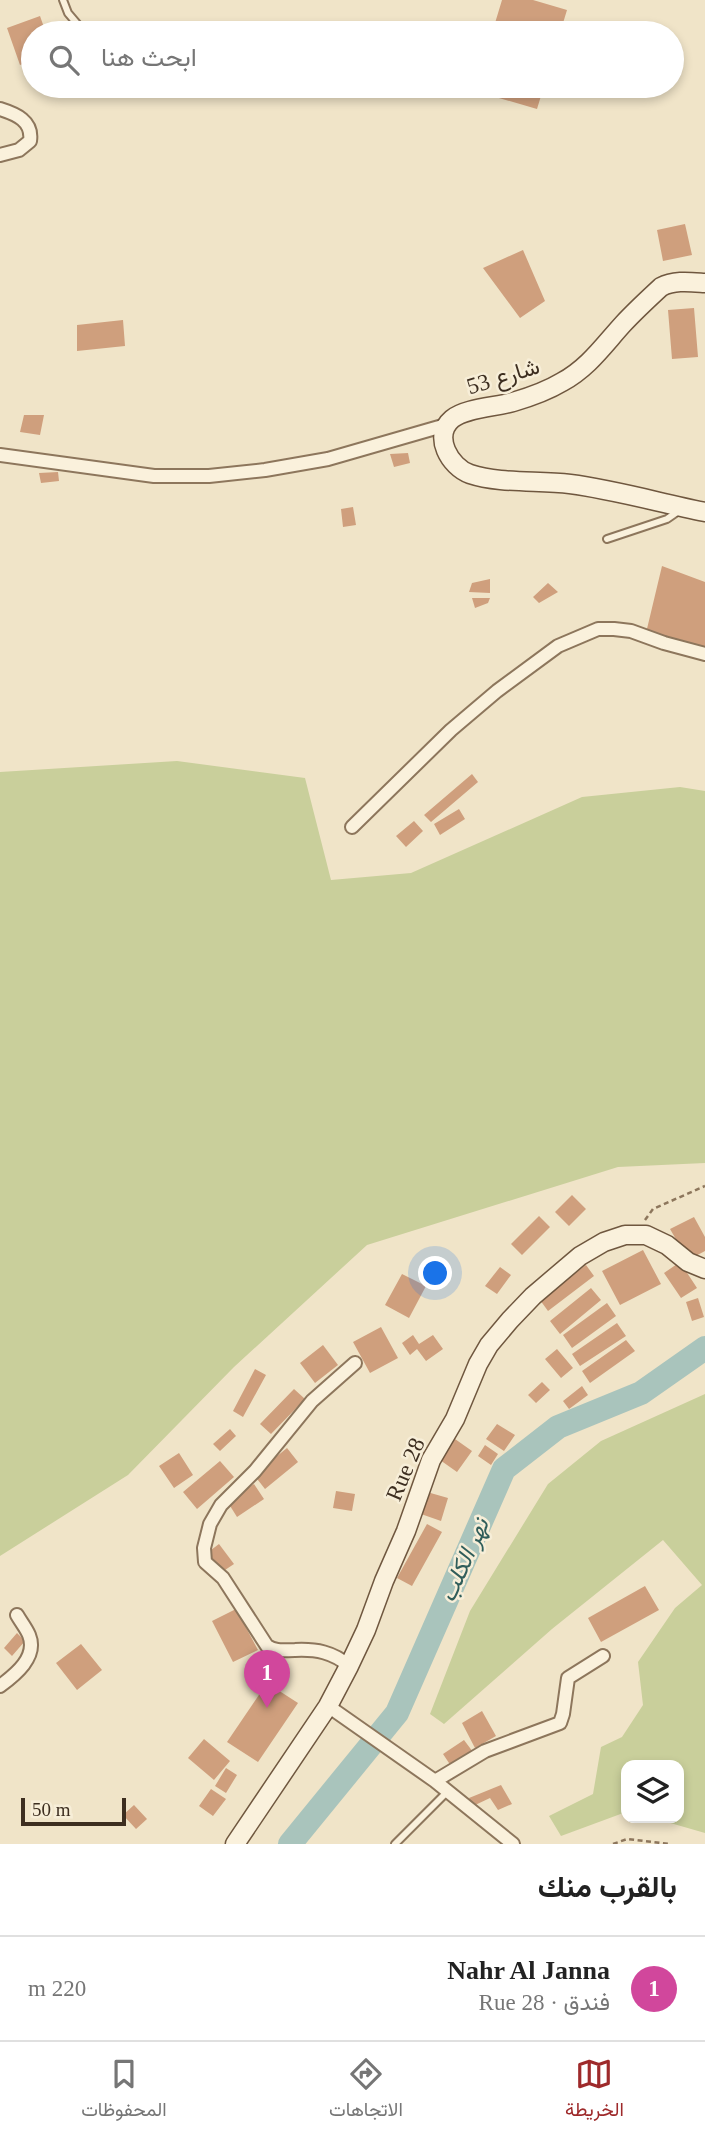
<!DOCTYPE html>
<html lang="ar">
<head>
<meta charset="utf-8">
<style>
  :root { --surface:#fff; --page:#f6f6f6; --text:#222; --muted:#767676; --line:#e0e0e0; --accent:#9e2a2b }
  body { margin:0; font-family:"Times New Roman",Vazirmatn,serif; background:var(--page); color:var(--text); direction:rtl }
  .controls { position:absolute; right:21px; bottom:21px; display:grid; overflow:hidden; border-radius:14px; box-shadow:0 4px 10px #0003 }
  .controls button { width:63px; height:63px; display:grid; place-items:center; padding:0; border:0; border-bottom:2px solid var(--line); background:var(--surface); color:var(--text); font:35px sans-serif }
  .scale { position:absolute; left:21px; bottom:18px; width:105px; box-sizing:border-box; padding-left:7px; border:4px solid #3d2e20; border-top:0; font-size:19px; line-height:24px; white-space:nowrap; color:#3d2e20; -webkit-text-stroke:5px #f7eed8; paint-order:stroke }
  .you { position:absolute; left:436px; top:1274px; width:24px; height:24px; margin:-18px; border:5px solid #fff; border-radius:50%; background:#1a73e8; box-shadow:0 0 0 10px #1a73e833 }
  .badge { display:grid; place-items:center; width:46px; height:46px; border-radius:50%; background:var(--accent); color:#fff; font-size:23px; font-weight:700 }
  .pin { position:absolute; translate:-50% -58px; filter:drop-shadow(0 2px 4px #0008) }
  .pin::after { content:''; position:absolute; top:37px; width:24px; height:21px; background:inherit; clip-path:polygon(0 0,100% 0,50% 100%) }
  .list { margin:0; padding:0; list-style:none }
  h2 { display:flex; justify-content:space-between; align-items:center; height:91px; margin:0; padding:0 28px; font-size:30px }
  h2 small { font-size:23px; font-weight:400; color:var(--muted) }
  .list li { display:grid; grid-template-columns:46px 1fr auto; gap:21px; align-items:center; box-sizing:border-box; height:105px; padding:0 28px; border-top:2px solid var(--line) }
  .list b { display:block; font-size:26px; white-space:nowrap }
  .list p { margin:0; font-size:23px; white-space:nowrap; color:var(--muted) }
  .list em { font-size:23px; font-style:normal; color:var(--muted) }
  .icon { flex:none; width:38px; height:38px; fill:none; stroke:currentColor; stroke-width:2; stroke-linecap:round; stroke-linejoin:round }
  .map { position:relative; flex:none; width:705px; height:1844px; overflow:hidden; direction:ltr }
  .search { position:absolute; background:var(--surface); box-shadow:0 4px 10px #0003; left:21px; right:21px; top:21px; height:77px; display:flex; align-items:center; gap:18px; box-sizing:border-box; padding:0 24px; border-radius:38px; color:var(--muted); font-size:26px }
  .sheet { height:196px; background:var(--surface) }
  nav { display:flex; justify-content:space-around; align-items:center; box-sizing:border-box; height:98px; border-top:2px solid var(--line); background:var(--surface); font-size:19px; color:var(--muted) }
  nav a { display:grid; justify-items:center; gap:4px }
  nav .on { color:var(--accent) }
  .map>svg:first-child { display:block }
  .green { fill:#c9cf9b }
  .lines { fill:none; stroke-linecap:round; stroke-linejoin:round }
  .river { stroke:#a9c4bc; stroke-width:24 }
  .building { fill:#cf9f7d }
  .lane-casing { stroke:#8d765c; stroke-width:10 }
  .street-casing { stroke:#8d765c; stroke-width:16 }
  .secondary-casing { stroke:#6f573f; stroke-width:21 }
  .path { stroke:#8d765c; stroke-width:2.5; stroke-dasharray:5 3.5; stroke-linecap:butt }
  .lane { stroke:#faf1dc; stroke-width:6 }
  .street { stroke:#faf1dc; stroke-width:12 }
  .secondary { stroke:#faf1dc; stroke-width:18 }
  .labels { text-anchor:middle; stroke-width:5; stroke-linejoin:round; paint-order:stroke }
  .street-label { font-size:23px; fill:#3d2e20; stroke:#f7eed8 }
  .water-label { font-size:24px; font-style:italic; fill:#2f5d5a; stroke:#f7eed8 }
</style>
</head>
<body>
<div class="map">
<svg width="705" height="1844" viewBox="0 0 705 1844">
  <rect width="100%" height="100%" fill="#f0e4c8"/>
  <path class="green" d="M177,761l128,17 26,102 80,-7 171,-76 98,-10 25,4v372l-87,4 -251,78 -133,122 -106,108 -128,81v-784z
    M705,1394v439l-52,-15h26v-53h-53v47l-65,24 -12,-20 44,-22 8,-47 21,-10 21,-32 -5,-43 37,-54 27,-23 -39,-45 -111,89 -108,95 -14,-10 40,-103 78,-127 53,-43z"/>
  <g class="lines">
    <path class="river" d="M290,1844l107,-131 107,-244 54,-42 83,-34 64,-45"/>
  </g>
  <path class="building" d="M502,0h31l34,10 -7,23h-68z
    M40,16l6,17h-13v27l-13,5 -13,-37z
    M476,86h68l-7,23 -62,-18z
    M685,224l7,31 -29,6 -6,-31z
    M523,250l22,51 -25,17 -37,-50z
    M694,308l4,49 -26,2 -4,-49z
    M123,320l2,26 -48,5v-26z
    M24,415h20l-4,20 -20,-3z
    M408,453l2,10 -16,4 -4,-13z
    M58,472l1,9 -18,2 -2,-10z
    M353,507l3,18 -13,2 -2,-18z
    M662,566l43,16v67l-59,-16z
    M490,579v14l-21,-1 3,-9z
    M548,583l10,9 -19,11 -6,-6z
    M472,598h18l-2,5 -13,5z
    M472,774l6,8 -47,40 -7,-7z
    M459,809l6,10 -25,16 -6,-11z
    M414,821l9,10 -17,16 -10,-11z
    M572,1195l14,14 -17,17 -14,-14z
    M539,1216l11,11 -28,28 -11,-11z
    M694,1217l11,20v14l-17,9 -18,-31z
    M643,1250l18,34 -41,21 -18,-34z
    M680,1262l17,26 -16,10 -17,-25z
    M586,1265l8,11 -46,35 -8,-11z
    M500,1267l11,8 -14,19 -12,-8z
    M402,1274l24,12 -17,32 -24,-13z
    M591,1288l10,12 -41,34 -10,-13z
    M698,1298l6,19 -12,4 -6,-19z
    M607,1303l9,13 -44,32 -9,-13z
    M617,1323l9,13 -46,30 -8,-12z
    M381,1327l17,31 -28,15 -17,-31z
    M413,1335l6,9 14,-9 10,14 -17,12 -9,-12 -7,6 -8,-12z
    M626,1340l9,11 -45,32 -8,-12z
    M323,1345l15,20 -23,18 -15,-20z
    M557,1349l16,19 -12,10 -16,-19z
    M255,1369l11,6 -23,42 -10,-6z
    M542,1382l8,8 -14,13 -8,-8z
    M582,1386l6,9 -19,14 -6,-8z
    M294,1389l11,10 -34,35 -11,-10z
    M497,1424l18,11 -11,16 -18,-12z
    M230,1429l6,7 -16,15 -7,-7z
    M455,1439l17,12 -15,21 -17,-12z
    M485,1445l13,9 -7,11 -13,-9z
    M287,1448l11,14 -33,27 -11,-14z
    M179,1453l14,22 -19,13 -15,-22z
    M220,1461l14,16 -37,32 -14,-17z
    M254,1484l10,15 -27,18 -10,-16z
    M336,1491l19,3 -3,17 -19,-3z
    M427,1492l21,6 -7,23 -20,-7z
    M427,1524l15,8 -30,54 -15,-8z
    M219,1544l15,20 -12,8 -15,-19z
    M645,1586l14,24 -58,32 -13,-24z
    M236,1609l22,41 -25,12 -21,-41z
    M17,1633l8,8 -13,15 -8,-8z
    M81,1644l21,26 -25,20 -21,-27z
    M267,1683l31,20 -40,59 -31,-20z
    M482,1711l14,25 -21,12 -13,-25z
    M204,1739l26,22 -16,19 -26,-22z
    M464,1740l9,12 -22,14 -8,-12z
    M226,1768l11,7 -11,18 -11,-7z
    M501,1785l11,19 -14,6 -8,-12 -17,8 -4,-8z
    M211,1789l15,10 -13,17 -14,-10z
    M134,1805l13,14 -11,10 -13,-14z"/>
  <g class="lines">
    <g class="lane-casing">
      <path id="lane" d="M63,0l5,13 17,20
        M607,539l60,-20 13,-9
        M395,1844l53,-53"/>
    </g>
    <g class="street-casing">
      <path id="street" d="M0,109c16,5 33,12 30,32l-11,9 -19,5
        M0,455l154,21h55l56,-6 63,-11 118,-34
        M352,827l99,-97 46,-39 61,-45 40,-17h16l17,2 33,12 41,11
        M349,1666c-16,-14 -33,-17 -54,-16 -11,0 -19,2 -28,-4l-44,-68 -18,-16 -1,-14 6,-24 11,-19 34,-34 57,-70 43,-38
        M0,1686c15,-11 38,-29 29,-51 -3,-7 -8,-13 -12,-20
        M328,1706l107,75 78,63
        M435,1781l50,-30 75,-28 3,-9 5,-36 35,-22"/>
    </g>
    <g class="secondary-casing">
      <path id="secondary" d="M705,283c-15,-1 -31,-3 -44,4 -13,12 -26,24 -38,37 -20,22 -35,44 -61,58 -15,9 -32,15 -49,20 -17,5 -48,6 -61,17 -20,17 -2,48 18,55 30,10 69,6 100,10 46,6 90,19 135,28
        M235,1844l93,-138 21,-40 17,-36 18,-49 22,-50 25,-71 24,-41 23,-55 11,-19 21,-25 23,-24 47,-40 24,-14 21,-7h21l21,10 21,17 17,7"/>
    </g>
    <path class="path" d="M645,1220l8,-11 52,-23
      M613,1844l14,-5 42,5"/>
    <use href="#lane" class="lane"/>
    <use href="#street" class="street"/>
    <use href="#secondary" class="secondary"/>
  </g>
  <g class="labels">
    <g class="street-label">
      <text transform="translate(503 376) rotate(-17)" y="8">شارع 53</text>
      <text transform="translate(405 1469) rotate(-67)" y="8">Rue 28</text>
    </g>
    <g class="water-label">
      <text transform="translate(464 1560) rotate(-66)" y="8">نهر الكلب</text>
    </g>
  </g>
</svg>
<div class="controls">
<button><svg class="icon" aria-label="layers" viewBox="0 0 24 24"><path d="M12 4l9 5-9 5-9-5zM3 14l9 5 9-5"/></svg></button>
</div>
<div class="scale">50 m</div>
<div class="you"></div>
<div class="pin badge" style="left:267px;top:1708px;background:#d1479c">1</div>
<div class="search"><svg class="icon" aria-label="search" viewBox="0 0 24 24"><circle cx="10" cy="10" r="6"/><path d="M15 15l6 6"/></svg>ابحث هنا</div>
</div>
<section class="sheet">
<h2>بالقرب منك<small></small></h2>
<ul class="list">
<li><span class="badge" style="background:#d1479c">1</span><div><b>Nahr Al Janna</b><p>فندق · Rue 28</p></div><em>220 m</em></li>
</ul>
</section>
<nav>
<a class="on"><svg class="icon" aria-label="map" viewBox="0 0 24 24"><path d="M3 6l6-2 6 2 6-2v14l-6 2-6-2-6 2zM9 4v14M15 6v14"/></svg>الخريطة</a>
<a><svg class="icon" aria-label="directions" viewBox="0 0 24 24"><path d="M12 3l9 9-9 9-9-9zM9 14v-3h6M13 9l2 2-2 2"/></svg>الاتجاهات</a>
<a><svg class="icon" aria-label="saved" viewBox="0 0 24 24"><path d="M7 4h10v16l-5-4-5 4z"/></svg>المحفوظات</a>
</nav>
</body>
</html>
